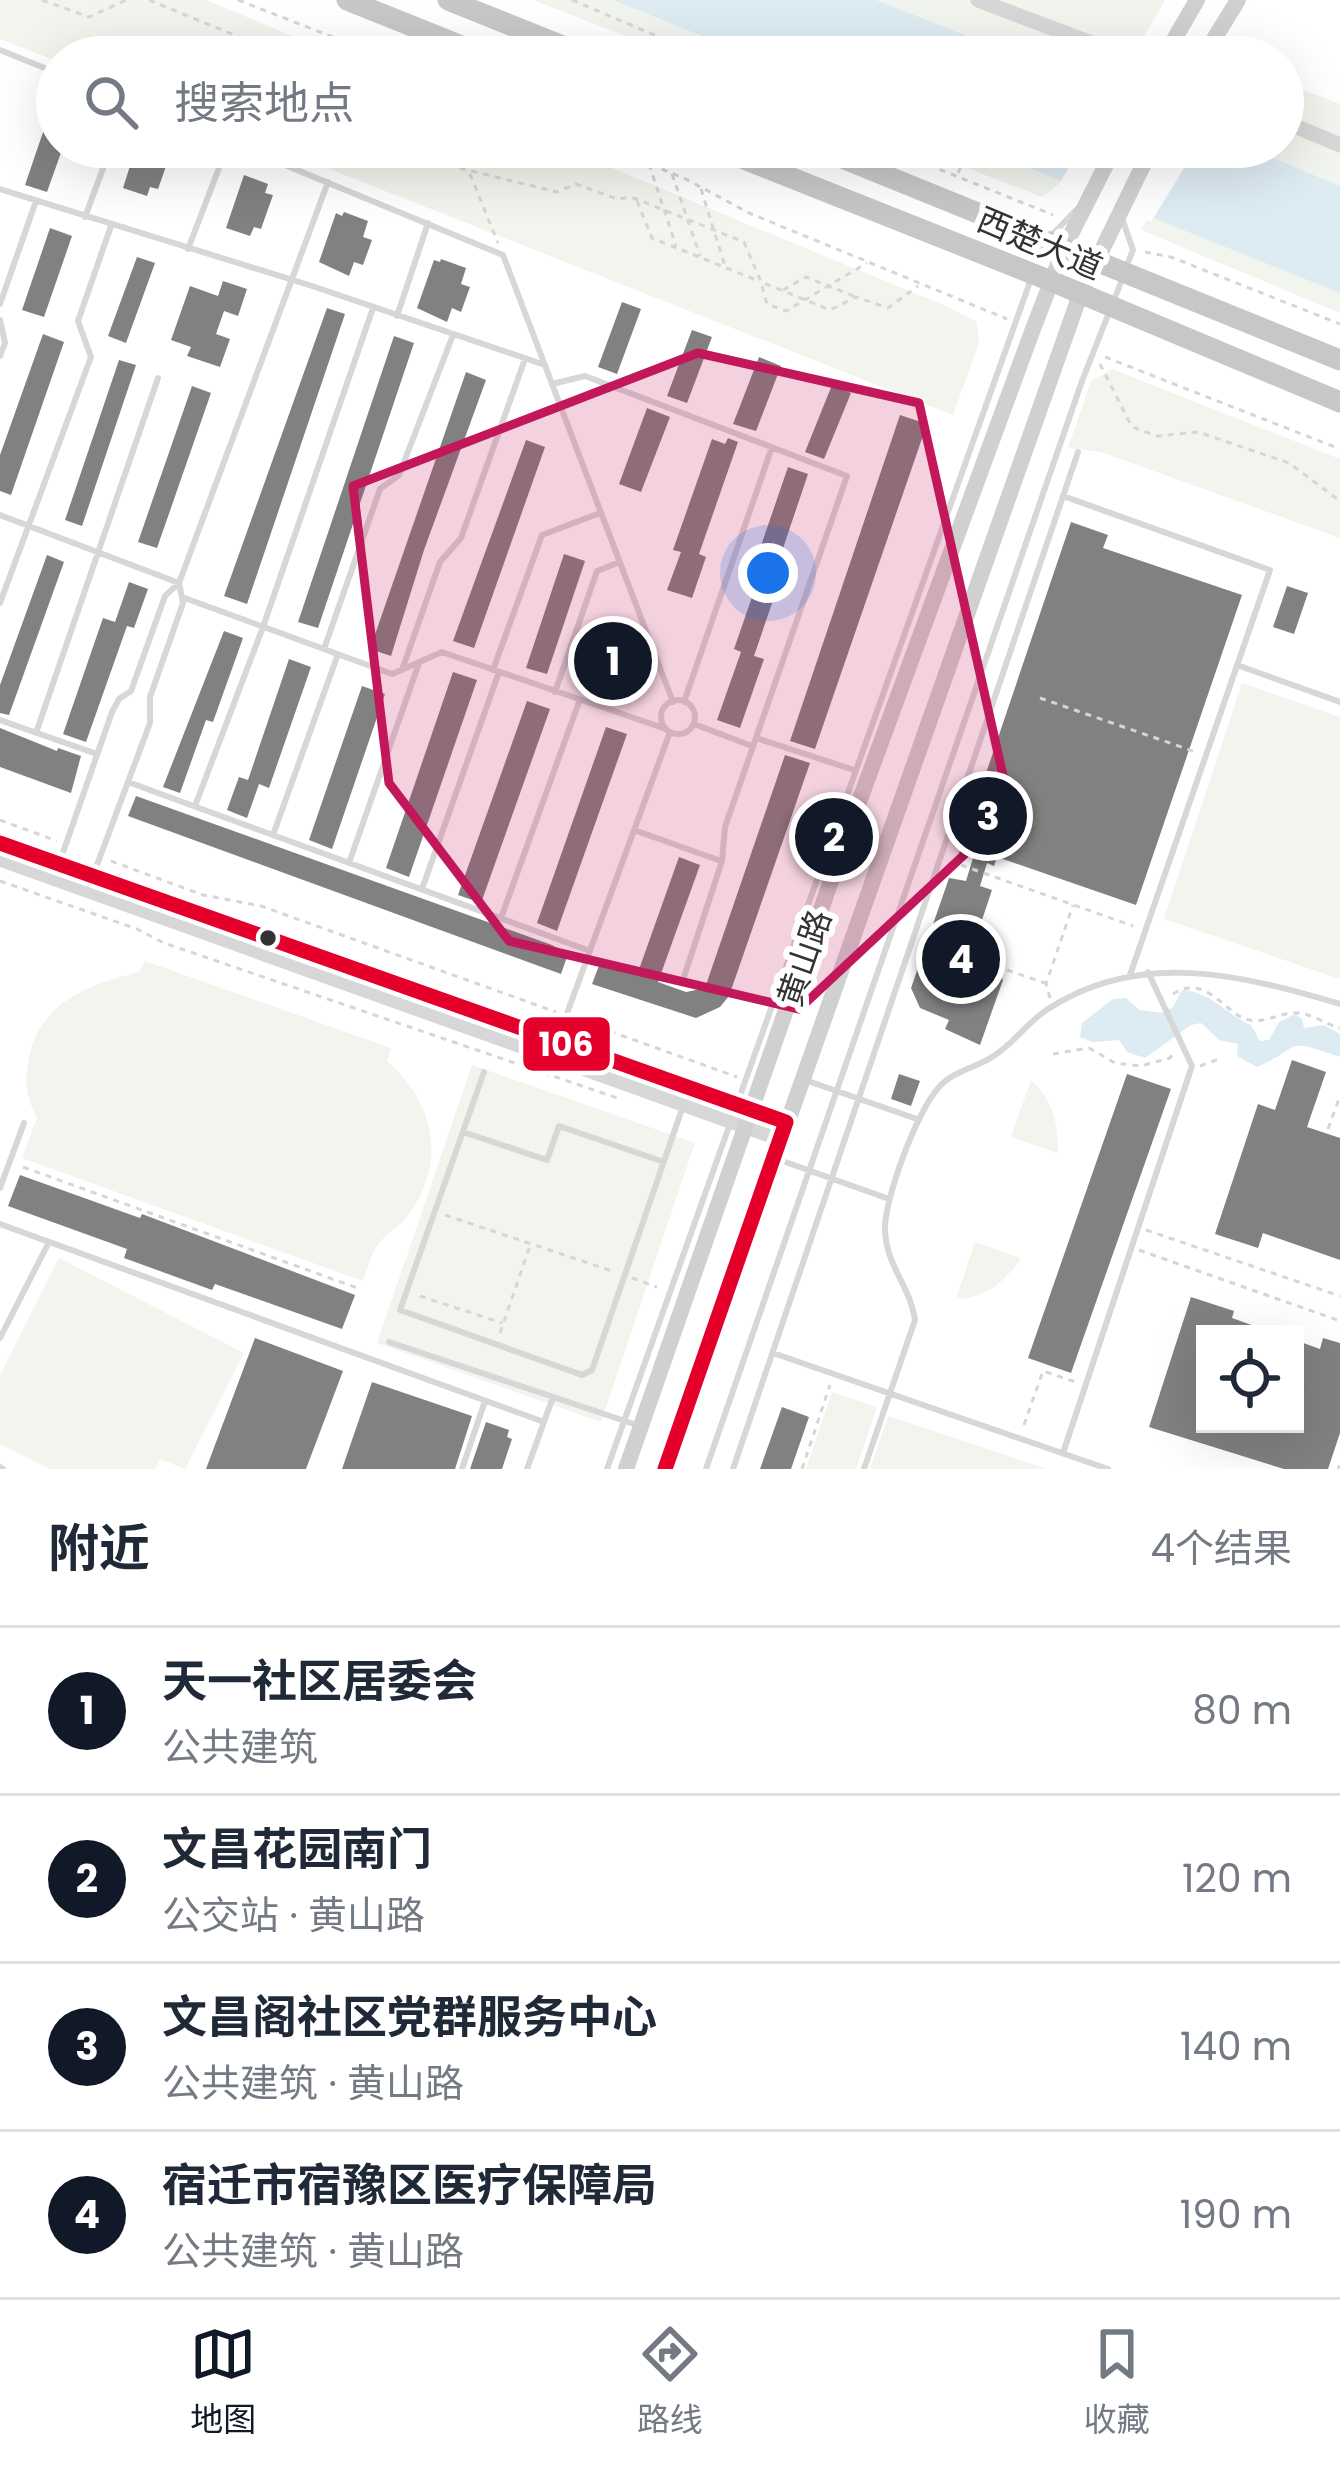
<!DOCTYPE html>
<html lang="zh">
<head>
<meta charset="utf-8">
<style>
  :root { --surface:#fff; --page:#f2f2f3; --text:#1f2937; --muted:#747a83; --line:#e0e1e3; --accent:#111827 }
  body { margin:0; font-family:Poppins,"Noto Sans SC",sans-serif; background:var(--page); color:var(--text) }
  .controls { position:absolute; right:36px; bottom:36px; display:grid; overflow:hidden; border-radius:0px; box-shadow:0 12px 48px #0002 }
  .controls button { width:108px; height:108px; display:grid; place-items:center; padding:0; border:0; border-bottom:3px solid var(--line); background:var(--surface); color:var(--text); font:60px sans-serif }
  .you { position:absolute; left:768px; top:573px; width:42px; height:42px; margin:-30px; border:9px solid #fff; border-radius:50%; background:#1a73e8; box-shadow:0 0 0 18px #1a73e833 }
  .badge { display:grid; place-items:center; width:78px; height:78px; border-radius:50%; background:var(--accent); color:#fff; font-size:39px; font-weight:700 }
  .pin { position:absolute; translate:-50% -50%; border:6px solid #fff; box-shadow:0 3px 12px #0006 }
  .list { margin:0; padding:0; list-style:none }
  h2 { display:flex; justify-content:space-between; align-items:center; height:156px; margin:0; padding:0 48px; font-size:51px }
  h2 small { font-size:39px; font-weight:400; color:var(--muted) }
  .list li { display:grid; grid-template-columns:78px 1fr auto; gap:36px; align-items:center; box-sizing:border-box; height:168px; padding:0 48px; border-top:3px solid var(--line) }
  .list b { display:block; font-size:45px; white-space:nowrap }
  .list p { margin:0; font-size:39px; white-space:nowrap; color:var(--muted) }
  .list em { font-size:39px; font-style:normal; color:var(--muted) }
  .icon { flex:none; width:66px; height:66px; fill:none; stroke:currentColor; stroke-width:2; stroke-linecap:round; stroke-linejoin:round }
  .map { position:relative; flex:none; width:1340px; height:1469px; overflow:hidden }
  .search { position:absolute; background:var(--surface); box-shadow:0 12px 48px #0002; left:36px; right:36px; top:36px; height:132px; display:flex; align-items:center; gap:30px; box-sizing:border-box; padding:0 42px; border-radius:66px; color:var(--muted); font-size:45px }
  .sheet { height:828px; background:var(--surface) }
  nav { display:flex; justify-content:space-around; align-items:center; box-sizing:border-box; height:168px; border-top:3px solid var(--line); background:var(--surface); font-size:33px; color:var(--muted) }
  nav a { display:grid; justify-items:center; gap:6px }
  nav .on { color:var(--accent) }
  .map>svg:first-child { display:block }
  .green { fill:#f1f5ed }
  .water { fill:#ddebf3 }
  .pier { fill:#fff }
  .building { fill:#818181 }
  .lines { fill:none; stroke-linecap:round; stroke-linejoin:round }
  .path { stroke:#d6d6d6; stroke-width:3; stroke-dasharray:6 6; stroke-linecap:butt }
  .service { stroke:#d7d7d7; stroke-width:6 }
  .tertiary { stroke:#d7d7d7; stroke-width:15 }
  .secondary { stroke:#d0d0d0; stroke-width:16 }
  .trunk { stroke:#c7c7c7; stroke-width:21 }
  .bus-1-casing { stroke:#fff; stroke-width:24 }
  .bus-1 { stroke:#e4002b; stroke-width:15 }
  .marked { fill:#c2185b; fill-opacity:0.2; stroke:#c2185b; stroke-width:9; stroke-linejoin:round }
  .bus-dot { fill:#333; stroke:#fff; stroke-width:4.5 }
  .labels { text-anchor:middle; stroke-width:12; stroke-linejoin:round; paint-order:stroke }
  .street-label { font-size:33px; fill:#333; stroke:#fff }
  .line-badge { stroke:#fff; stroke-width:4.5 }
  .badge-label { font-size:33px; text-anchor:middle; font-weight:bold; fill:#fff }
</style>
</head>
<body>
<div class="map">
<svg width="1340" height="1469" viewBox="0 0 1340 1469">
  <rect width="100%" height="100%" fill="#fff"/>
  <path class="green" d="M0,0h206l137,57h-286v4l-57,-22z
    M533,0h632l-33,57h-452z
    M1283,82l57,22v209l-199,-83 48,-83h94z
    M274,147h287l387,160 29,15 2,21 -26,72z
    M913,147h168l-22,37 -17,13z
    M1112,369l228,90v79l-239,-86 -33,-4 23,-67z
    M1242,683l98,34v262l-176,-60z
    M145,961l246,87 -4,13c47,41 60,99 23,152 -9,13 -25,21 -33,33 -7,9 -10,25 -14,35l-341,-123 15,-40c-12,-22 -13,-39 -7,-64 12,-54 62,-70 109,-82z
    M472,1065l223,78 -94,279 -224,-79z
    M1031,1080c21,18 28,46 27,73l-47,-16z
    M975,1242l46,16c-15,23 -36,41 -65,41z
    M59,1258l185,95 -59,116 -25,-10 -5,10h-105l-50,-25v-69z
    M832,1392l45,15 -21,62h-50z
    M888,1416l159,53h-177z"/>
  <path class="water" d="M613,0h263l144,57h-266z
    M977,147h269l94,39v107z
    M1182,990c30,2 43,24 69,35l9,16 9,-1 10,-18 16,-8 7,5 2,9 20,-3 16,9v23c-59,-20 -35,-11 -83,10l-20,-11 1,-12 -19,-4 -18,-17 -10,2 -46,33 -18,-6 -8,-12 -26,2 -13,-5 2,-14 31,-24 13,-1 13,12 24,3 10,-6z"/>
  <path class="pier" d="M1081,147h116l-46,75 -92,-38z"/>
  <path class="building" d="M55,97l2,50h6l-16,45 -22,-7z
    M136,147h28l-2,6 8,2 -12,34 -8,-2 -3,9 -24,-8z
    M244,175l24,9 -3,9 8,2 -12,34 -7,-2 -4,9 -24,-8z
    M344,212l24,9 -5,16 9,3 -9,25 -9,-3 -5,14 -30,-14 17,-49 6,3z
    M50,228l22,8 -28,81 -22,-7z
    M137,257l18,6 -29,80 -18,-7z
    M441,259l25,9 -5,16 9,3 -9,25 -9,-4 -5,14 -30,-14 17,-48 6,2z
    M223,281l24,8 -9,27 -14,-5 -8,23 14,5 -10,28 -33,-11 4,-9 -20,-7 19,-54 28,10z
    M622,302l19,7 -24,65 -19,-7z
    M327,308l18,6 -98,290 -23,-8z
    M692,330l20,7 -25,66 -20,-7z
    M43,334l21,8 -53,153 -11,-4v-36z
    M394,336l20,7 -96,285 -20,-6z
    M759,357l22,9 -25,65 -23,-7z
    M119,360l17,5 -54,161 -17,-6z
    M466,372l20,8 -62,170 -33,106 -21,-7z
    M832,385l19,8 -27,66 -19,-7z
    M192,386l19,7 -54,155 -19,-6z
    M647,408l23,9 -29,75 -22,-8z
    M900,415l27,9 -112,325 -25,-8z
    M728,438l10,4 -39,112 7,3 -14,41 -25,-8 14,-38 -8,-2 39,-111 13,5z
    M526,440l19,7 -71,201 -21,-7z
    M788,467l20,7 -34,101 7,2 -27,79 10,3 -24,69 -23,-8 24,-68 -7,-3 27,-78 -8,-2z
    M1071,522l37,13 -5,13 139,47 -106,310 -139,-48 -3,9 -7,-3 -7,23 12,4 -15,45 26,45 -23,65 -35,-16 4,-9 -29,-12 -9,-20 38,-110 17,3 7,-23 -14,-5z
    M564,554l21,7 -38,113 -21,-6z
    M47,555l17,7 -55,153 -9,-2v-28z
    M129,582l19,7 -14,39 -7,-2 -41,116 -23,-8 40,-116 12,4z
    M1287,586l21,7 -14,41 -21,-7z
    M618,624l15,35 -31,14 4,10 -21,10 -8,-20 18,-8 -5,-11 21,-9 -7,-15z
    M224,631l19,7 -30,84 -7,-2 -26,73 -17,-6z
    M289,659l22,8 -42,121 -10,-4 -12,34 -20,-8 12,-33 9,3z
    M453,672l24,8 -68,197 -23,-9z
    M362,686l23,8 -53,155 -23,-9z
    M527,701l23,8 -69,194 -23,-8z
    M606,727l21,7 -70,197 -20,-8z
    M0,728l57,23 1,-3 23,8 -10,37 -71,-26z
    M785,755l25,8 -81,233 -9,11 -24,11 -104,-34 8,-21 37,12 42,-118 21,8 -42,117 28,10 15,-3 6,-7z
    M136,796l416,149 16,9 -7,20 -433,-158z
    M1292,1060l34,12 -19,55 33,11v122l-77,-27 -5,15 -43,-14 43,-130 17,6z
    M899,1074l21,7 -9,25 -20,-7z
    M1127,1074l44,15 -100,284 -43,-15z
    M20,1175l120,43 2,-4 213,81 -13,34 -127,-45 -3,6 -88,-32 3,-9 -119,-43z
    M1191,1297l43,14 -2,7 39,14 -66,2v90h90v-84l25,9 3,-11 17,5v90l-12,36h-44l-135,-42z
    M255,1338l88,33 -37,98h-100z
    M372,1382l100,34 -17,53h-113z
    M782,1407l27,10 -18,52h-31z
    M486,1422l23,8 -2,7 5,2 -10,30h-32z"/>
  <g class="lines">
    <path class="path" d="M42,0l47,17 37,-17
      M149,0l139,57
      M238,0l146,57
      M572,0l134,57
      M598,39l42,18
      M325,57l17,-14
      M667,57l5,-12
      M405,147l13,11 139,34 19,-8 41,15 14,-2 113,45 17,40 69,28 26,-13 32,11 30,-22
      M606,147l78,31 65,35 258,106
      M884,147l169,68
      M943,147l22,9 -8,20
      M649,164l27,82
      M470,174l28,69
      M672,174l28,82
      M701,189l24,77
      M637,201l15,37 104,42
      M1145,252l26,5 169,67
      M762,286l5,18 19,7 81,-48
      M783,290l23,-13 50,20
      M1105,357l235,92
      M1100,364l32,63 25,9 41,-4 91,31 51,38
      M1040,698l153,53
      M0,820l57,21
      M111,861l92,34 58,11 295,106
      M961,865l172,61
      M0,881l137,48 27,14 456,156
      M1007,970l38,13
      M1173,994c28,-18 45,8 66,22 21,12 36,-3 56,-3 15,-1 31,12 45,15
      M1050,998l-4,-14 27,-79
      M576,1019l161,58
      M1053,1054l36,-6 26,15 26,3 29,-8 3,-5
      M1200,1066l22,-8
      M1328,1129l12,-33
      M23,1167l337,122
      M445,1215l167,56
      M1146,1230l194,66
      M1139,1250l201,71
      M632,1278l25,9
      M420,1296l82,27
      M500,1333l30,-87
      M1024,1425l19,-54 33,11
      M802,1469l28,-84"/>
    <path class="service" d="M0,50l57,23
      M241,147l262,108 170,447
      M0,189l312,97 233,79
      M85,217l26,-70
      M1123,221l10,29 -6,15
      M1052,235l24,-25
      M188,249l39,-102
      M0,304l36,-103
      M397,316l31,-93
      M0,320l5,23 -5,13
      M552,384l33,-8 262,100 -122,351 -3,34 -40,122
      M1063,496l207,74 -140,405
      M0,515l179,68 149,-401
      M182,597l210,77 50,-22 224,77
      M0,603l91,-246 -13,-36 33,-95
      M324,649l56,-160 19,-14 54,-140
      M1237,665l103,37
      M402,670l38,-108 21,-24 64,-179
      M493,670l49,-135 58,-22
      M555,692l42,-121 23,-9
      M661 717a17 17 0 1 1 34 0a17 17 0 1 1-34 0Z
      M684,702l88,-255
      M0,720l97,34
      M694,724l58,22
      M36,733l122,-355
      M756,738l98,32
      M128,782l462,169
      M195,806l68,-179 110,-319
      M634,830l87,31
      M273,835l65,-181
      M349,863l70,-200
      M59,864l53,-152 7,-13 12,-8 34,-95 14,-13 4,20 -33,94v26l-56,150
      M422,889l77,-217
      M501,918l78,-216
      M558,1038l112,-306
      M484,1072l-84,238 182,65 10,-5 90,-261
      M805,1080l112,39
      M463,1132l84,28 12,-34 105,36
      M777,1159l112,40
      M0,1188l24,-65
      M0,1224l544,198
      M0,1338l49,-96
      M389,1342l248,83
      M773,1353l335,116
      M1063,1453l129,-387 -44,-94
      M0,1467l3,2
      M462,1469l23,-68
      M527,1469l26,-72
      M607,1469l424,-1190
      M706,1469l376,-1088 41,-104
      M733,1469l345,-1017
      M864,1469l51,-149c-5,-36 -31,-55 -30,-95 2,-33 34,-121 59,-143 14,-12 33,-15 48,-25 22,-13 35,-35 56,-48 92,-60 194,-34 292,-5
      M1340,1469v-1"/>
    <path class="tertiary" d="M978,0l150,57
      M1283,121l57,24
      M0,843l786,279
      M0,859l780,280"/>
    <path class="secondary" d="M1164,57l33,-57
      M1203,57l35,-57
      M626,1469l222,-637 185,-503 32,-83 50,-99
      M665,1469l415,-1174 72,-148"/>
    <path class="trunk" d="M347,0l142,57
      M448,0l142,57
      M714,147l337,134 289,121
      M815,147l525,213"/>
    <g class="bus-1-casing">
      <path id="bus-1" d="M0,843l786,279 -121,347"/>
    </g>
    <use href="#bus-1" class="bus-1"/>
  </g>
  <path class="marked" d="M698,353l221,50 92,408 -212,198 -290,-68 -120,-158 -36,-297z"/>
  <circle class="bus-dot" cx="268" cy="938" r="10"/>
  <g class="labels">
    <g class="street-label">
      <text transform="translate(1040 243) rotate(23)" y="12">西楚大道</text>
      <text transform="translate(804 958) rotate(-71)" y="12">黄山路</text>
    </g>
  </g>
  <rect class="line-badge" x="521" y="1015" width="91" height="58" rx="12" fill="#e4002b"/>
  <g class="badge-label">
    <text x="566" y="1056">106</text>
  </g>
</svg>
<div class="controls">
<button><svg class="icon" aria-label="locate" viewBox="0 0 24 24"><circle cx="12" cy="12" r="6"/><path d="M12 2v4M12 18v4M2 12h4M18 12h4"/></svg></button>
</div>
<div class="you"></div>
<div class="pin badge" style="left:613px;top:661px">1</div>
<div class="pin badge" style="left:834px;top:837px">2</div>
<div class="pin badge" style="left:988px;top:816px">3</div>
<div class="pin badge" style="left:961px;top:959px">4</div>
<div class="search"><svg class="icon" aria-label="search" viewBox="0 0 24 24"><circle cx="10" cy="10" r="6"/><path d="M15 15l6 6"/></svg>搜索地点</div>
</div>
<section class="sheet">
<h2>附近<small>4个结果</small></h2>
<ul class="list">
<li><span class="badge">1</span><div><b>天一社区居委会</b><p>公共建筑</p></div><em>80 m</em></li>
<li><span class="badge">2</span><div><b>文昌花园南门</b><p>公交站 · 黄山路</p></div><em>120 m</em></li>
<li><span class="badge">3</span><div><b>文昌阁社区党群服务中心</b><p>公共建筑 · 黄山路</p></div><em>140 m</em></li>
<li><span class="badge">4</span><div><b>宿迁市宿豫区医疗保障局</b><p>公共建筑 · 黄山路</p></div><em>190 m</em></li>
</ul>
</section>
<nav>
<a class="on"><svg class="icon" aria-label="map" viewBox="0 0 24 24"><path d="M3 6l6-2 6 2 6-2v14l-6 2-6-2-6 2zM9 4v14M15 6v14"/></svg>地图</a>
<a><svg class="icon" aria-label="directions" viewBox="0 0 24 24"><path d="M12 3l9 9-9 9-9-9zM9 14v-3h6M13 9l2 2-2 2"/></svg>路线</a>
<a><svg class="icon" aria-label="saved" viewBox="0 0 24 24"><path d="M7 4h10v16l-5-4-5 4z"/></svg>收藏</a>
</nav>
</body>
</html>
